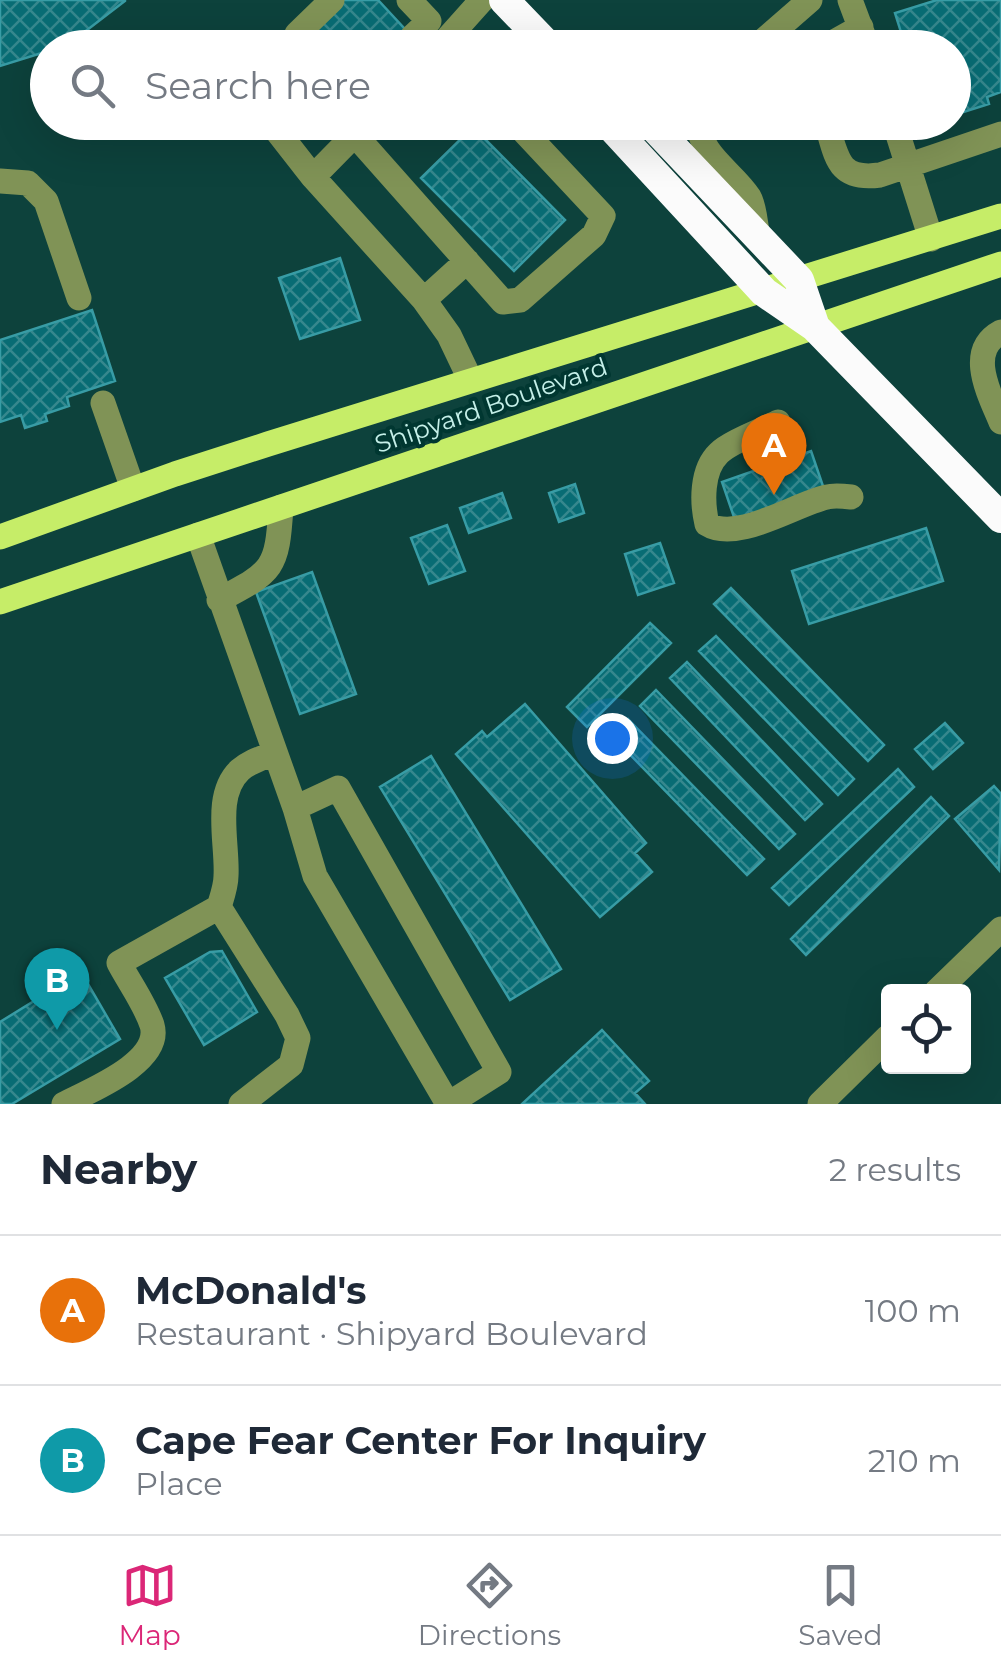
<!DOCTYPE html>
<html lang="en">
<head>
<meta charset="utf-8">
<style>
  :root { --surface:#fff; --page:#f2f2f3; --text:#1f2937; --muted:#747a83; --line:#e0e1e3; --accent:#db2777 }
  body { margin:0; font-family:Montserrat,sans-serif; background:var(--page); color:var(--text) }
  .controls { position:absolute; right:30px; bottom:30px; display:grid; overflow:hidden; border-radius:10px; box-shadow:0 10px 40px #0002 }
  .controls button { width:90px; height:90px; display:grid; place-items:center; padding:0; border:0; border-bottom:2px solid var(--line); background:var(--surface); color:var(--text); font:50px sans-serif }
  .you { position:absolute; left:612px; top:738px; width:35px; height:35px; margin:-25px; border:8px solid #fff; border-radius:50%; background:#1a73e8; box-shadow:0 0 0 15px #1a73e833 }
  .badge { display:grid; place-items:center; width:65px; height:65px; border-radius:50%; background:var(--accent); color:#fff; font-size:32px; font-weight:700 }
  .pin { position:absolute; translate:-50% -82px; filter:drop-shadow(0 2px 5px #0008) }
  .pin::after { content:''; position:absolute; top:52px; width:35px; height:30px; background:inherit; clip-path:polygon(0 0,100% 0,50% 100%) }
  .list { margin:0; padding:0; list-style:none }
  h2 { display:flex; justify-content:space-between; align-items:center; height:130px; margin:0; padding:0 40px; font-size:42px }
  h2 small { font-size:32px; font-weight:400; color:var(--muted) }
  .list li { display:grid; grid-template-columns:65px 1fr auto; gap:30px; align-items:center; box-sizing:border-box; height:150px; padding:0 40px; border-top:2px solid var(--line) }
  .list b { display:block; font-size:38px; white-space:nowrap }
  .list p { margin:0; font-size:32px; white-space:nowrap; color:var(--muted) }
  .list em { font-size:32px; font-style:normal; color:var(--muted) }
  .icon { flex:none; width:55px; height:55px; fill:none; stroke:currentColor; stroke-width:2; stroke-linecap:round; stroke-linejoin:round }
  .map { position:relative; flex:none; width:1001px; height:1104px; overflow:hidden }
  .search { position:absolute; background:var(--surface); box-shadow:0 10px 40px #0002; left:30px; right:30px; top:30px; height:110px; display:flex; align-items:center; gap:25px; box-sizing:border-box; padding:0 35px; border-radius:55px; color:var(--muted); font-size:38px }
  .sheet { height:430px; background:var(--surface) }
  nav { display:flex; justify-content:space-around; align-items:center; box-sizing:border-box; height:140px; border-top:2px solid var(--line); background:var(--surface); font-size:28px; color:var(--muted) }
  nav a { display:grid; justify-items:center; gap:5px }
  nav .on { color:var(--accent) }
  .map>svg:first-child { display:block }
  .building { fill:url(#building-cross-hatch); stroke:#389ca5; stroke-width:2.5 }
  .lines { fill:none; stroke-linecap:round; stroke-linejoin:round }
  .minor { stroke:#809356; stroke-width:25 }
  .major { stroke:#c6ed68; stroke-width:25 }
  .highway { stroke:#fbfbfb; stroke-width:30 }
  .labels { text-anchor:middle; stroke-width:8; stroke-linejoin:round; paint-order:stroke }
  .street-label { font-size:25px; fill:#c5f0e9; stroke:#003731 }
</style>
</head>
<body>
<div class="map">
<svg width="1001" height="1104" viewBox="0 0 1001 1104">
  <defs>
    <pattern id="building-cross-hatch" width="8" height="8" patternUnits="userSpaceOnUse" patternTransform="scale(2.5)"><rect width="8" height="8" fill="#086c74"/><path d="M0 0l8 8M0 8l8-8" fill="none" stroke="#36888e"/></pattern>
  </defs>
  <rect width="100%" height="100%" fill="#0d423c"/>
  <path class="building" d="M0,0h125v1l-55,42 -22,5v3l-48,15z
    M339,0h39l37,40 -9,8h-87l-11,-12z
    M937,0h64v92l-14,5 2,7 -35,11v-67h-48l-11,-35z
    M473,127l92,93 -51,51 -93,-93z
    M340,258l20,62 -60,19 -21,-61z
    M92,310l23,71 -48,16 2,9 -24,8 2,7 -22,7 -4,-13 -21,7v-82z
    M811,451l14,41 -89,31 -14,-41z
    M575,484l9,29 -25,9 -10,-29z
    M502,493l9,25 -42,15 -9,-25z
    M447,525l18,46 -36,13 -18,-46z
    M926,528l17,53 -134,43 -17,-53z
    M660,543l14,40 -36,12 -13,-41z
    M312,572l44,122 -56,20 -44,-122z
    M731,588l153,157 -16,16 -154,-157z
    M650,623l21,20 -84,84 -20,-20z
    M716,636l138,143 -16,16 -139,-144z
    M687,662l135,142 -17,16 -135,-142z
    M656,690l139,144 -16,15 -139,-143z
    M525,704l121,139 -11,10 17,19 -52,45 -144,-163 26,-23 5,6z
    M628,719l136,140 -17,16 -136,-140z
    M945,723l18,20 -30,26 -18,-20z
    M431,756l130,213 -51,31 -130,-213z
    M898,769l16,18 -125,118 -17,-17z
    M994,786l7,8 -2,76 -44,-51z
    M931,797l18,19 -143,139 -15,-16z
    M222,951l35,61 -53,33 -39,-67 45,-26z
    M81,972l39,67 -108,65h-12v-82z
    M602,1030l47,51 -14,12 10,11h-123z"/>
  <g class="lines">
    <path class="minor" d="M409,0l20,21 -17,16
      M850,0l18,48
      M297,34l35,-34
      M439,48l43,-48
      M755,48l55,-48
      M830,48l6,-7 25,-14
      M270,122l43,55 111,123 25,35 21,44
      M699,122c-1,32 34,50 50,75 6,10 6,27 9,40
      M826,122c11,35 11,59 54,53l121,-41
      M894,122l37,117
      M355,135l148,167 17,-2 74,-65 9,-19 -88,-94
      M313,177l54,-55
      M0,181l28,2 18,18 33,97
      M424,300l43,-39
      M1001,332c-35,19 -12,61 0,90
      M103,403l30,86
      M778,422c-15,8 -48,20 -59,31 -18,17 -17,50 -12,71 30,19 88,-20 120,-27 7,-2 16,-1 24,0
      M198,535l97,273 20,68 133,228
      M219,600c55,-29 58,-31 62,-93
      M295,808l43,-20 161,284 -49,31
      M219,907c3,-10 7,-21 7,-31 2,-32 -13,-81 14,-106 10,-9 23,-12 35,-17
      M936,992l65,-63
      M64,1104c25,-13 99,-42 88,-79 -7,-21 -23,-43 -33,-62l100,-56 68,108 11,23 -7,27 -50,39
      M820,1104l68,-67"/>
    <path class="major" d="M0,537l175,-63 93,-30 733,-228
      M0,602l1001,-338"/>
    <path class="highway" d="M504,0l46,48
      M607,122l157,170 51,35 186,191
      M649,122l150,158 16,47"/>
  </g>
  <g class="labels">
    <g class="street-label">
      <text transform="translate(491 405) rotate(-19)" y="9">Shipyard Boulevard</text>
    </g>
  </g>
</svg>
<div class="controls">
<button><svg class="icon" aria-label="locate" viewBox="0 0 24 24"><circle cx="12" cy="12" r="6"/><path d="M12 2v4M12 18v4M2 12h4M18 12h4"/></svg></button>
</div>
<div class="you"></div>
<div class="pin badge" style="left:774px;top:495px;background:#e8710a">A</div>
<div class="pin badge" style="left:57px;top:1030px;background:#0f9aa8">B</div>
<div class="search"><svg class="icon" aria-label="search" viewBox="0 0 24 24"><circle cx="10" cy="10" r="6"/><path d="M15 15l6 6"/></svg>Search here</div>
</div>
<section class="sheet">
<h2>Nearby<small>2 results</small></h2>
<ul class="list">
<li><span class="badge" style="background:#e8710a">A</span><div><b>McDonald's</b><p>Restaurant · Shipyard Boulevard</p></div><em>100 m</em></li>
<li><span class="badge" style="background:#0f9aa8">B</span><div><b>Cape Fear Center For Inquiry</b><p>Place</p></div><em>210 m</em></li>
</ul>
</section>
<nav>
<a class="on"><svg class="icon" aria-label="map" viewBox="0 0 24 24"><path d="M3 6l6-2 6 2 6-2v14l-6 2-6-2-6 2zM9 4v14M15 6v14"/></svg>Map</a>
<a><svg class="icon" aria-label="directions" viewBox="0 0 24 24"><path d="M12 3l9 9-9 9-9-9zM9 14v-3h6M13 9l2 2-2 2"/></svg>Directions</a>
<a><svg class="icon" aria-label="saved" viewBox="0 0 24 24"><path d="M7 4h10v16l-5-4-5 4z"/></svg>Saved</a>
</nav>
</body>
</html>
